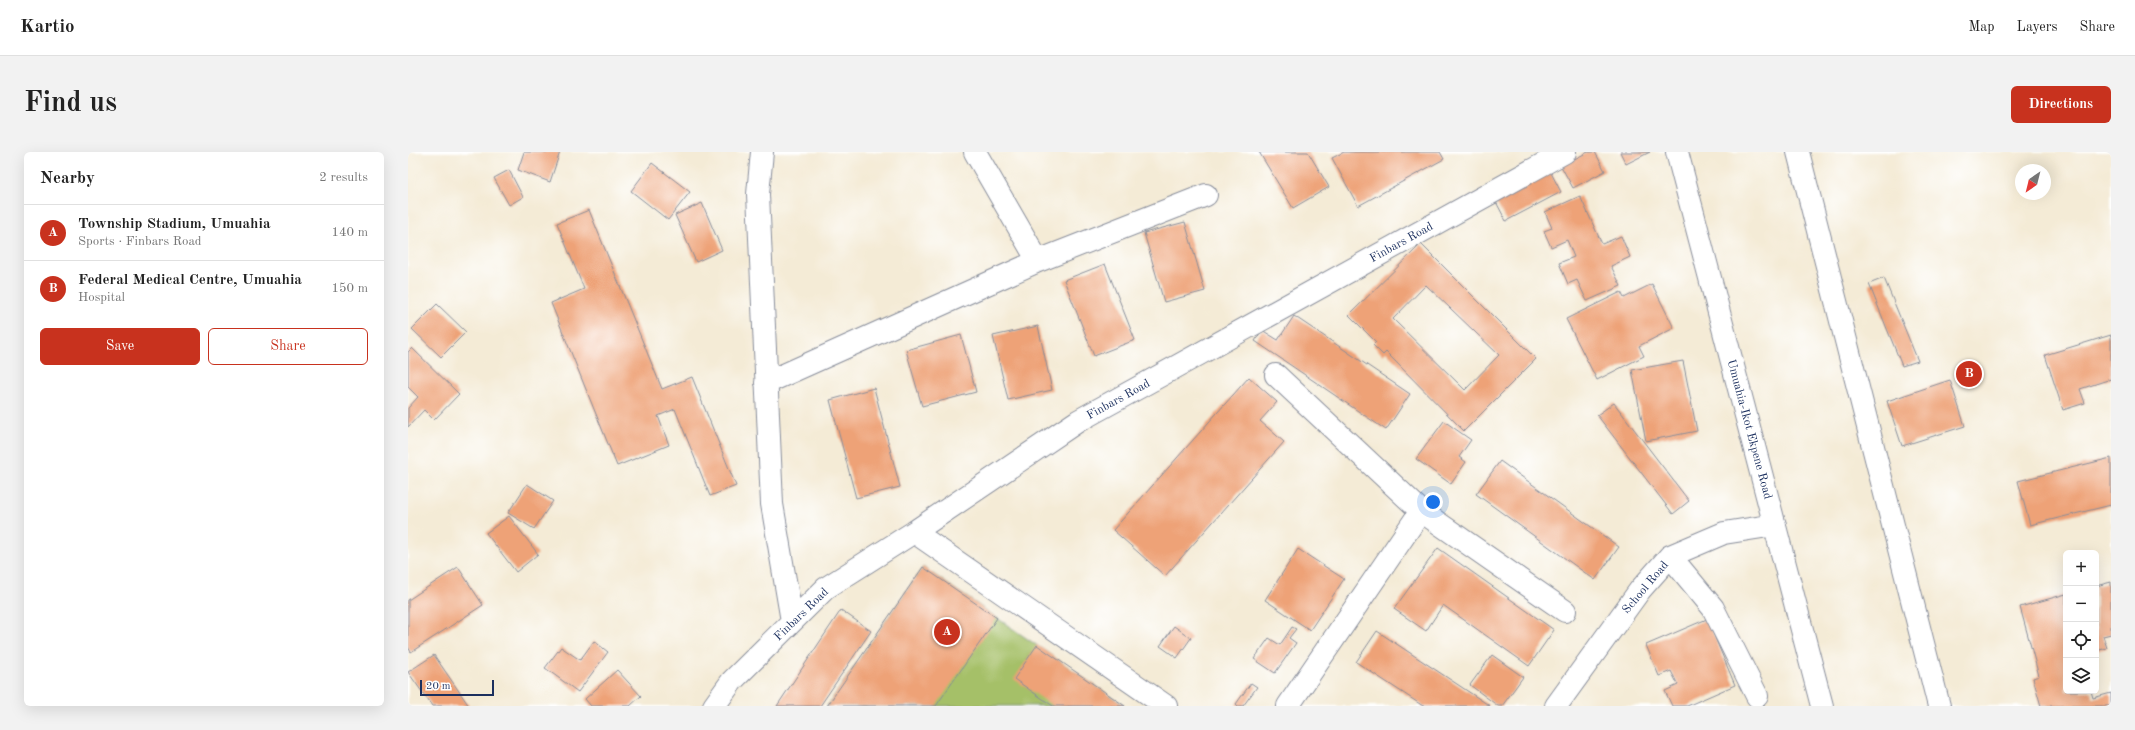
<!DOCTYPE html>
<html lang="en">
<head>
<meta charset="utf-8">
<style>
  :root { --surface:#fff; --page:#f2f2f2; --text:#222; --muted:#767676; --line:#e0e0e0; --accent:#c8321e }
  body { margin:0; font-family:"Old Standard TT",serif; background:var(--page); color:var(--text) }
  .controls { position:absolute; right:12px; bottom:12px; display:grid; overflow:hidden; border-radius:6px; box-shadow:0 4px 16px #0002 }
  .controls button { width:36px; height:36px; display:grid; place-items:center; padding:0; border:0; border-bottom:1px solid var(--line); background:var(--surface); color:var(--text); font:20px sans-serif }
  .compass { position:absolute; left:1607px; top:12px; width:36px; height:36px; border-radius:50%; background:var(--surface); box-shadow:0 4px 16px #0002; rotate:215deg }
  .scale { position:absolute; left:12px; bottom:10px; width:74px; box-sizing:border-box; padding-left:4px; border:2px solid #1b2f5e; border-top:0; font-size:11px; line-height:14px; white-space:nowrap; color:#1b2f5e; -webkit-text-stroke:3px #fff; paint-order:stroke }
  .you { position:absolute; left:1025px; top:350px; width:14px; height:14px; margin:-10px; border:3px solid #fff; border-radius:50%; background:#1a73e8; box-shadow:0 0 0 6px #1a73e833 }
  .badge { display:grid; place-items:center; width:26px; height:26px; border-radius:50%; background:var(--accent); color:#fff; font-size:13px; font-weight:700 }
  .pin { position:absolute; translate:-50% -50%; border:2px solid #fff; box-shadow:0 1px 4px #0006 }
  .list { margin:0; padding:0; list-style:none }
  h2 { display:flex; justify-content:space-between; align-items:center; height:52px; margin:0; padding:0 16px; font-size:17px }
  h2 small { font-size:13px; font-weight:400; color:var(--muted) }
  .list li { display:grid; grid-template-columns:26px 1fr auto; gap:12px; align-items:center; box-sizing:border-box; height:56px; padding:0 16px; border-top:1px solid var(--line) }
  .list b { display:block; font-size:15px; white-space:nowrap }
  .list p { margin:0; font-size:13px; white-space:nowrap; color:var(--muted) }
  .list em { font-size:13px; font-style:normal; color:var(--muted) }
  .actions { display:flex; gap:8px; padding:12px 16px }
  .actions a { flex:1; padding:9px 0; border:1px solid var(--accent); border-radius:6px; text-align:center; font-size:14px; color:var(--accent) }
  .actions .main { background:var(--accent); color:#fff }
  .icon { flex:none; width:22px; height:22px; fill:none; stroke:currentColor; stroke-width:2; stroke-linecap:round; stroke-linejoin:round }
  .map { position:relative; flex:none; width:1703px; height:554px; overflow:hidden; border-radius:6px }
  header { display:flex; align-items:center; gap:24px; box-sizing:border-box; height:56px; padding:0 20px; background:var(--surface); border-bottom:1px solid var(--line) }
  header strong { font-size:19px }
  nav { display:flex; gap:22px; margin-inline-start:auto; font-size:14px }
  .intro { display:flex; align-items:center; justify-content:space-between; box-sizing:border-box; height:96px; padding:0 24px }
  h1 { margin:0; font-size:28px }
  .button { padding:10px 18px; border-radius:6px; background:var(--accent); color:#fff; font-size:14px; font-weight:700 }
  main { display:flex; gap:24px; padding:0 24px }
  aside { flex:1; background:var(--surface); border-radius:6px; box-shadow:0 4px 16px #0002 }
  .map>svg:first-child { display:block }
  .green { fill:#a5c067; stroke:#607862 }
  .building { fill:#eea277; fill-rule:evenodd }
  .lines { fill:none; stroke-linecap:round; stroke-linejoin:round }
  .minor-casing { stroke:#888d9a; stroke-width:24 }
  .major-casing { stroke:#888d9a; stroke-width:24 }
  .minor { stroke:#fff; stroke-width:22 }
  .major { stroke:#fff; stroke-width:22 }
  .labels { text-anchor:middle; stroke-width:3; stroke-linejoin:round; paint-order:stroke }
  .street-label { font-size:12px; fill:#1b2f5e; stroke:#fff }
</style>
</head>
<body>
<header>
<strong>Kartio</strong>
<nav><a>Map</a><a>Layers</a><a>Share</a></nav>
</header>
<div class="intro"><h1>Find us</h1><a class="button">Directions</a></div>
<main>
<aside>
<h2>Nearby<small>2 results</small></h2>
<ul class="list">
<li><span class="badge">A</span><div><b>Township Stadium, Umuahia</b><p>Sports · Finbars Road</p></div><em>140 m</em></li>
<li><span class="badge">B</span><div><b>Federal Medical Centre, Umuahia</b><p>Hospital</p></div><em>150 m</em></li>
</ul>
<div class="actions"><a class="main">Save</a><a>Share</a></div>
</aside>
<div class="map">
<svg width="1703" height="554" viewBox="0 0 1703 554">
  <rect width="100%" height="100%" fill="#fff"/>
  <filter id="ink" filterUnits="userSpaceOnUse"><feTurbulence type="fractalNoise" baseFrequency=".025" numOctaves="2"/><feDisplacementMap in="SourceGraphic" scale="8" xChannelSelector="R" yChannelSelector="G"/><feConvolveMatrix kernelMatrix="1 2 1 2 8 2 1 2 1" color-interpolation-filters="sRGB"/></filter>
  <filter id="wash" filterUnits="userSpaceOnUse"><feTurbulence type="fractalNoise" baseFrequency=".012" numOctaves="4" result="noise"/><feDisplacementMap in="SourceGraphic" scale="16" xChannelSelector="R" yChannelSelector="G"/><feGaussianBlur stdDeviation="0.9" result="paint"/><feColorMatrix in="noise" values="0 0 0 0 0 0 0 0 0 0 0 0 0 0 0 0 0 1.4 0 .05"/><feComposite in="paint" operator="in"/></filter>
  <g filter="url(#wash)">
    <rect width="100%" height="100%" fill="#f4ebd6"/>
    <path class="green" d="M515,415l202,139h-298z"/>
    <g id="blocks">
      <path class="building" d="M116,0h36l-10,30 -32,-12z
        M851,0h49l21,35 -36,21z
        M936,0h96l4,7 -86,47 -26,-48z
        M1180,0h7l10,19 -32,17 -12,-22z
        M1212,0h30l-24,12z
        M244,11l38,29 -22,28 -37,-29z
        M101,18l14,27 -14,8 -15,-27z
        M1142,19l11,21 -55,29 -11,-21z
        M1172,44l22,48 19,-8 9,21 -19,9 10,20 -34,15 -10,-21 -9,4 -9,-21 15,-6 -7,-17 -16,7 -7,-16 8,-3 -7,-16z
        M294,51l20,47 -26,12 -21,-47z
        M181,58l73,179 30,-12 44,109 -26,10 -35,-87 -17,7 11,29 -52,21 -66,-163 33,-14 -27,-66z
        M777,70l20,69 -41,11 -20,-69z
        M1013,92l115,115 -72,72 -78,-79 -3,3 -10,-10 3,-3 -27,-27zM1018,133l73,70 -34,35 -72,-71z
        M697,112l30,76 -41,16 -30,-76z
        M1476,126l34,83 -16,5 -33,-82z
        M1244,132l22,44 -35,18 5,10 -47,24 -31,-61 55,-27 3,6z
        M29,152l29,28 -25,25 -29,-28z
        M886,164l116,78 -24,36 -131,-89 7,-11 16,10z
        M630,174l14,64 -44,10 -15,-64z
        M553,183l15,57 -54,14 -16,-56z
        M1703,183v44l-31,10 5,14 -22,7 -18,-55z
        M4,196l47,46 -25,26 -10,-10 -16,17v-19l10,-11 -10,-10v-35z
        M1275,209l14,70 -51,10 -14,-71z
        M841,225l28,25 -17,19 24,21 -119,134 -52,-46z
        M1542,228l15,46 -63,20 -15,-45z
        M466,236l26,99 -44,11 -26,-98z
        M1206,251l75,98 -16,13 -76,-99z
        M1036,269l27,19 -12,17 7,5 -15,22 -35,-25z
        M1703,306v47l-81,20 -12,-44z
        M1092,309l119,86 -24,33 -119,-86z
        M119,332l26,17 -19,28 -26,-16z
        M101,364l29,38 -22,18 -30,-39z
        M1030,396l116,82 -25,36 -86,-61 -17,26 -32,-22z
        M890,397l46,30 -34,51 -45,-30z
        M50,415l25,38 -72,47 -3,-5v-47z
        M515,415l74,51 -61,88h-109z
        M1703,430v52l-8,2 4,12 -11,3v-65z
        M1658,442v97h25l2,7 18,-5v13h-70l-8,-28 6,-2 -19,-69z
        M433,458l30,21 -51,75h-43z
        M1299,467l28,66 -48,21h-15l-7,-15 13,-6 -7,-14 -12,5 -13,-31z
        M766,474l17,12 -14,20 -17,-12z
        M884,475l4,2 -7,9 7,5 -21,30 -21,-14 15,-21 11,7z
        M969,479l113,75h-67l-67,-44z
        M186,489l14,11 -30,40 -33,-24 16,-21 19,13z
        M629,493l88,61h-72l-39,-27z
        M26,503l35,51h-37l-24,-34z
        M1084,503l31,22 -21,29h-4l-28,-21z
        M209,518l24,26 -11,10h-39l-6,-7z
        M843,531l6,4 -14,19h-5l-2,-2z"/>
    </g>
  </g>
  <g filter="url(#ink)">
    <use href="#blocks" fill-opacity="0" stroke="#888d9a" stroke-width="1"/>
    <g class="lines">
      <g class="minor-casing">
        <path id="minor" d="M354,0l-4,42 14,310 20,117
          M567,0l63,109
          M1390,0l141,554
          M868,223l145,136 144,100
          M358,231l272,-122 168,-66
          M506,380l252,174
          M1262,404l43,52 44,88
          M306,554l18,-25 94,-93 88,-56 164,-111 487,-269
          M880,554l133,-195
          M1148,554l84,-116 30,-34 54,-23 51,-8"/>
      </g>
      <g class="major-casing">
        <path id="major" d="M1269,0l145,554"/>
      </g>
      <use href="#minor" class="minor"/>
      <use href="#major" class="major"/>
    </g>
  </g>
  <g class="labels">
    <g class="street-label">
      <text transform="translate(993 90) rotate(-29)" y="4">Finbars Road</text>
      <text transform="translate(710 247) rotate(-29)" y="4">Finbars Road</text>
      <text transform="translate(1342 277) rotate(75)" y="4">Umuahia-Ikot Ekpene Road</text>
      <text transform="translate(1237 435) rotate(-50)" y="4">School Road</text>
      <text transform="translate(393 462) rotate(-44)" y="4">Finbars Road</text>
    </g>
  </g>
</svg>
<div class="controls">
<button>+</button>
<button>−</button>
<button><svg class="icon" aria-label="locate" viewBox="0 0 24 24"><circle cx="12" cy="12" r="6"/><path d="M12 2v4M12 18v4M2 12h4M18 12h4"/></svg></button>
<button><svg class="icon" aria-label="layers" viewBox="0 0 24 24"><path d="M12 4l9 5-9 5-9-5zM3 14l9 5 9-5"/></svg></button>
</div>
<svg class="compass" viewBox="-18 -18 36 36"><path d="M0-13l5 13h-10z" fill="#e53935"/><path d="M0 13l5-13h-10z" fill="#767676"/></svg>
<div class="scale">20 m</div>
<div class="you"></div>
<div class="pin badge" style="left:539px;top:480px">A</div>
<div class="pin badge" style="left:1561px;top:222px">B</div>
</div>
</main>
</body>
</html>
